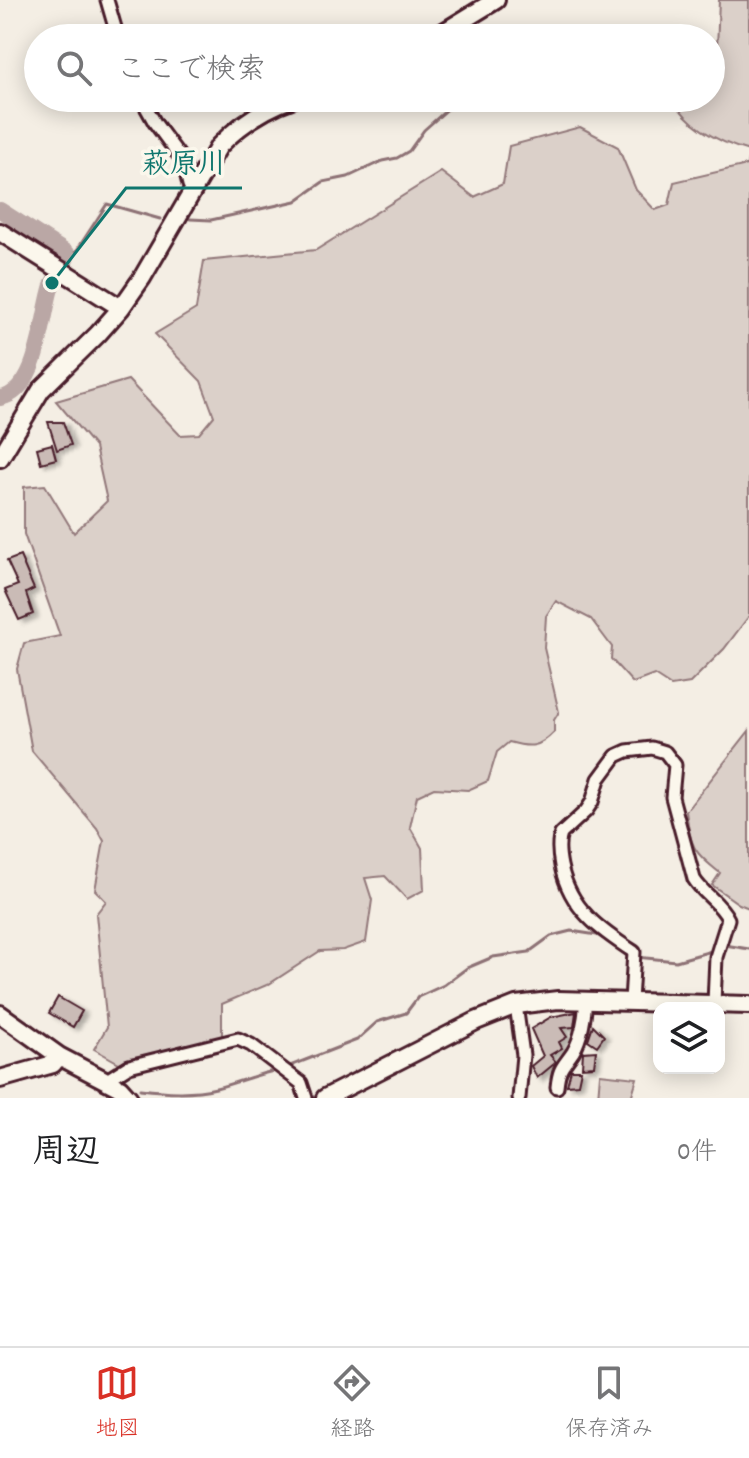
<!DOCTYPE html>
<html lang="ja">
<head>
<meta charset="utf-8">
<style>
  :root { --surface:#fff; --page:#f2f2f2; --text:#202124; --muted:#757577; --line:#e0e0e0; --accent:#d93025 }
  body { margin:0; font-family:Dekko,"Klee One",sans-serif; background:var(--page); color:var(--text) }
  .controls { position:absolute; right:24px; bottom:24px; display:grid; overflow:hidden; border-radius:16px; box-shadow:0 4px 20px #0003 }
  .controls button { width:72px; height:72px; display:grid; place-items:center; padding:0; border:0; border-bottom:2px solid var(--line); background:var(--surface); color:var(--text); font:40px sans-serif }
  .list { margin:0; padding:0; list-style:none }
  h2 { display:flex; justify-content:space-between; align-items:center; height:104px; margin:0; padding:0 32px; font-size:34px }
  h2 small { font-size:26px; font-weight:400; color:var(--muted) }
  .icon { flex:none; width:44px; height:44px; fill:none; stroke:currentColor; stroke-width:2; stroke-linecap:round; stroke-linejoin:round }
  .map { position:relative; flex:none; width:749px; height:1098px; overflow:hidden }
  .search { position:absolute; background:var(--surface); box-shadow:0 4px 20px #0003; left:24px; right:24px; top:24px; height:88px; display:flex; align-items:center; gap:20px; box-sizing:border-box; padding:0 28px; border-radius:44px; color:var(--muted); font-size:30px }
  .sheet { height:248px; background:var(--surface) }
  nav { display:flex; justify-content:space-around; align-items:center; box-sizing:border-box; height:112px; border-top:2px solid var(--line); background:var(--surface); font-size:22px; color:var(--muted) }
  nav a { display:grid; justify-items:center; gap:4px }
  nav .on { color:var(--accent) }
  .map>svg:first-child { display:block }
  .green { fill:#dbd0c9; stroke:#92787a; stroke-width:2 }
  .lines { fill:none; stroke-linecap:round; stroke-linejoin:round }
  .stream { stroke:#8d7174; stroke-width:3 }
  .river { stroke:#baa7a5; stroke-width:16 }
  .building { fill:#cabbb6; stroke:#4a1f2b; stroke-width:2; filter:url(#shadow) }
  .street-casing { stroke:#4a1f2b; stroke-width:17 }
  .secondary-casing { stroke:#4a1f2b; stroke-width:22 }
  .street { stroke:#fbf7ec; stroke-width:11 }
  .secondary { stroke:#fbf7ec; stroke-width:16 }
  .leader { fill:none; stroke:#0f766e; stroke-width:3 }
  .callout-dot { fill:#0f766e; stroke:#fbf7ec; stroke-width:3 }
  .callout-label { font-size:28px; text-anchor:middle; font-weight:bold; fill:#0f766e; stroke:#fbf7ec; stroke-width:7; stroke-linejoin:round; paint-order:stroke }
</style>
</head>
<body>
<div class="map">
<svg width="749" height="1098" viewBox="0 0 749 1098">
  <defs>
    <filter id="shadow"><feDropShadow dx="5" dy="3" stdDeviation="2" flood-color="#0004"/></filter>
  </defs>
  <rect width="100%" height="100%" fill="#f4eee4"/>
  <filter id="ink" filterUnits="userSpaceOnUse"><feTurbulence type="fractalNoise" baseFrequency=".0125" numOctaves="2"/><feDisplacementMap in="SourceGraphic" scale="16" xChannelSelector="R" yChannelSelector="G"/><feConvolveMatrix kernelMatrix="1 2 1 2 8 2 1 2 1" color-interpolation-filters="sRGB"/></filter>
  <g filter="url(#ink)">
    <path class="green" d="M719,0h30v151c-32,-9 -60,-24 -77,-53h39v-49l6,-1z
      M580,127l38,20 18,43 19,20 14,-5 5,-23 73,-17 2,-13v464l-25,33 -34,34 -19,3 -17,-11 -21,8 -22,-24 1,-12 -21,-28 -35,-18 -10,15 -2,32 15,64 -5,8v12c-15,16 -24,16 -45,10l-12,10 -9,29 -20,9 -34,-2 -17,8 -7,31 12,21 2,42 -17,9 -22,-23 -20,2 7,22 -6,42 -23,8 -23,1 -51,33 -47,20v33l-103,26 -25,-14 13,-22 -11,-113 10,-13 -11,-11 9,-49 -7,-13 -65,-77 -15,-82 7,-26 36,-7 -36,-102v-47l21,-2 29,48 33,-32 -12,-54 -39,-46 72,-21 52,55 19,-1 15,-18 -13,-35 -46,-47 41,-25 8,-48 112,-11 125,-78 33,25 29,-13 6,-38z
      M749,731v177l-10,-4 -27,-19 8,-12c-28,-22 -29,-26 -34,-62z
      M600,1074l37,4 -6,20h-33z"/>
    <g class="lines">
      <path class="stream" d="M190,219l21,1 85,-19 27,-19 25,-5 34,-16 15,-3 12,-7 15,-21 36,-32
        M68,258l9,-8 30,-46 53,15
        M725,945l24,4
        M636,957l40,4 39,-11
        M285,1068l72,-28 20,-18 29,-9 12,-16 26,-12 23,-17 26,-11 36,-5 22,-16 20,-5 26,4 18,11
        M140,1089c26,3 51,5 76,-1 21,-5 41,-14 62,-18
        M104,1098l2,-2"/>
      <path class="river" d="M0,210l67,43c1,12 -12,21 -15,32 -10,30 -13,107 -52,113"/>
    </g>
    <path class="building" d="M48,422h15l8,23 -14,5z
      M52,444l4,15 -15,4 -4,-15z
      M20,556l14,33 -8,4 7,21 -14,6 -14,-30 13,-5 -11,-24z
      M58,997l24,14 -9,16 -24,-14z
      M576,1012l-2,15 -13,1 6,9 -8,5 3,6 -12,7 6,7 -2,2 -17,14 -6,-12 12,-10 -12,-27 20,-12z
      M593,1025l11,11 -7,10 -9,-6z
      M596,1051l-2,15 -12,1 1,-15z
      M571,1070h10l-3,14 -11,1z"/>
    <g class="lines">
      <g class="street-casing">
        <path id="street" d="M107,0l11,38
          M141,98l14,25 28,38 6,24 5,4
          M631,1001l3,-49c-34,-22 -64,-43 -73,-86 -2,-10 -4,-22 0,-32l25,-23 6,-9 7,-23 17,-23 11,-5 25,-3 13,4 10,13 -3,32 22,82c9,15 26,23 34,40l-12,38 -2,46
          M516,1005l7,50 -4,43
          M107,1080l22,-14 109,-27 13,6 50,38 5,15
          M557,1087c2,-20 6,-20 16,-35 8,-13 13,-37 12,-52"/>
      </g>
      <g class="secondary-casing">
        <path id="secondary" d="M434,38l62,-38
          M0,232l121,76
          M0,458l41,-68 57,-56 23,-26 21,-30 77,-132c22,-23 45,-38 75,-48
          M0,1014l59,42 61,32 9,10
          M0,1079l53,-15 6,-8
          M325,1098l151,-77 40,-16 42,-5 191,5"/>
      </g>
      <use href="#street" class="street"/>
      <use href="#secondary" class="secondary"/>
    </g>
  </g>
  <path class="leader" d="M52 283L126 188H242"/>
  <circle class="callout-dot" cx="52" cy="283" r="8"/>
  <g class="callout-label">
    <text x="184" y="172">萩原川</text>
  </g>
</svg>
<div class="controls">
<button><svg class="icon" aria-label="layers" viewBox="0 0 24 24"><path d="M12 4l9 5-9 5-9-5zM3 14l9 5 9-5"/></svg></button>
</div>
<div class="search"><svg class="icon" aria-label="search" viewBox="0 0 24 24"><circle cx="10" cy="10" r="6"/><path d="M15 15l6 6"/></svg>ここで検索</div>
</div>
<section class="sheet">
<h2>周辺<small>0件</small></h2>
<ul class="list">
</ul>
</section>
<nav>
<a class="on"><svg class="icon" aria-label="map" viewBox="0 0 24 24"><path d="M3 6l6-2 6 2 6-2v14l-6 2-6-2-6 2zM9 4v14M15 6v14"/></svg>地図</a>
<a><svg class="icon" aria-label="directions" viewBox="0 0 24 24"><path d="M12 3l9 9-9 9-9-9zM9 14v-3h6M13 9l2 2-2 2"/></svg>経路</a>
<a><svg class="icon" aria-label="saved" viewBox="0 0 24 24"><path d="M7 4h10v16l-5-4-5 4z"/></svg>保存済み</a>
</nav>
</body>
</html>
